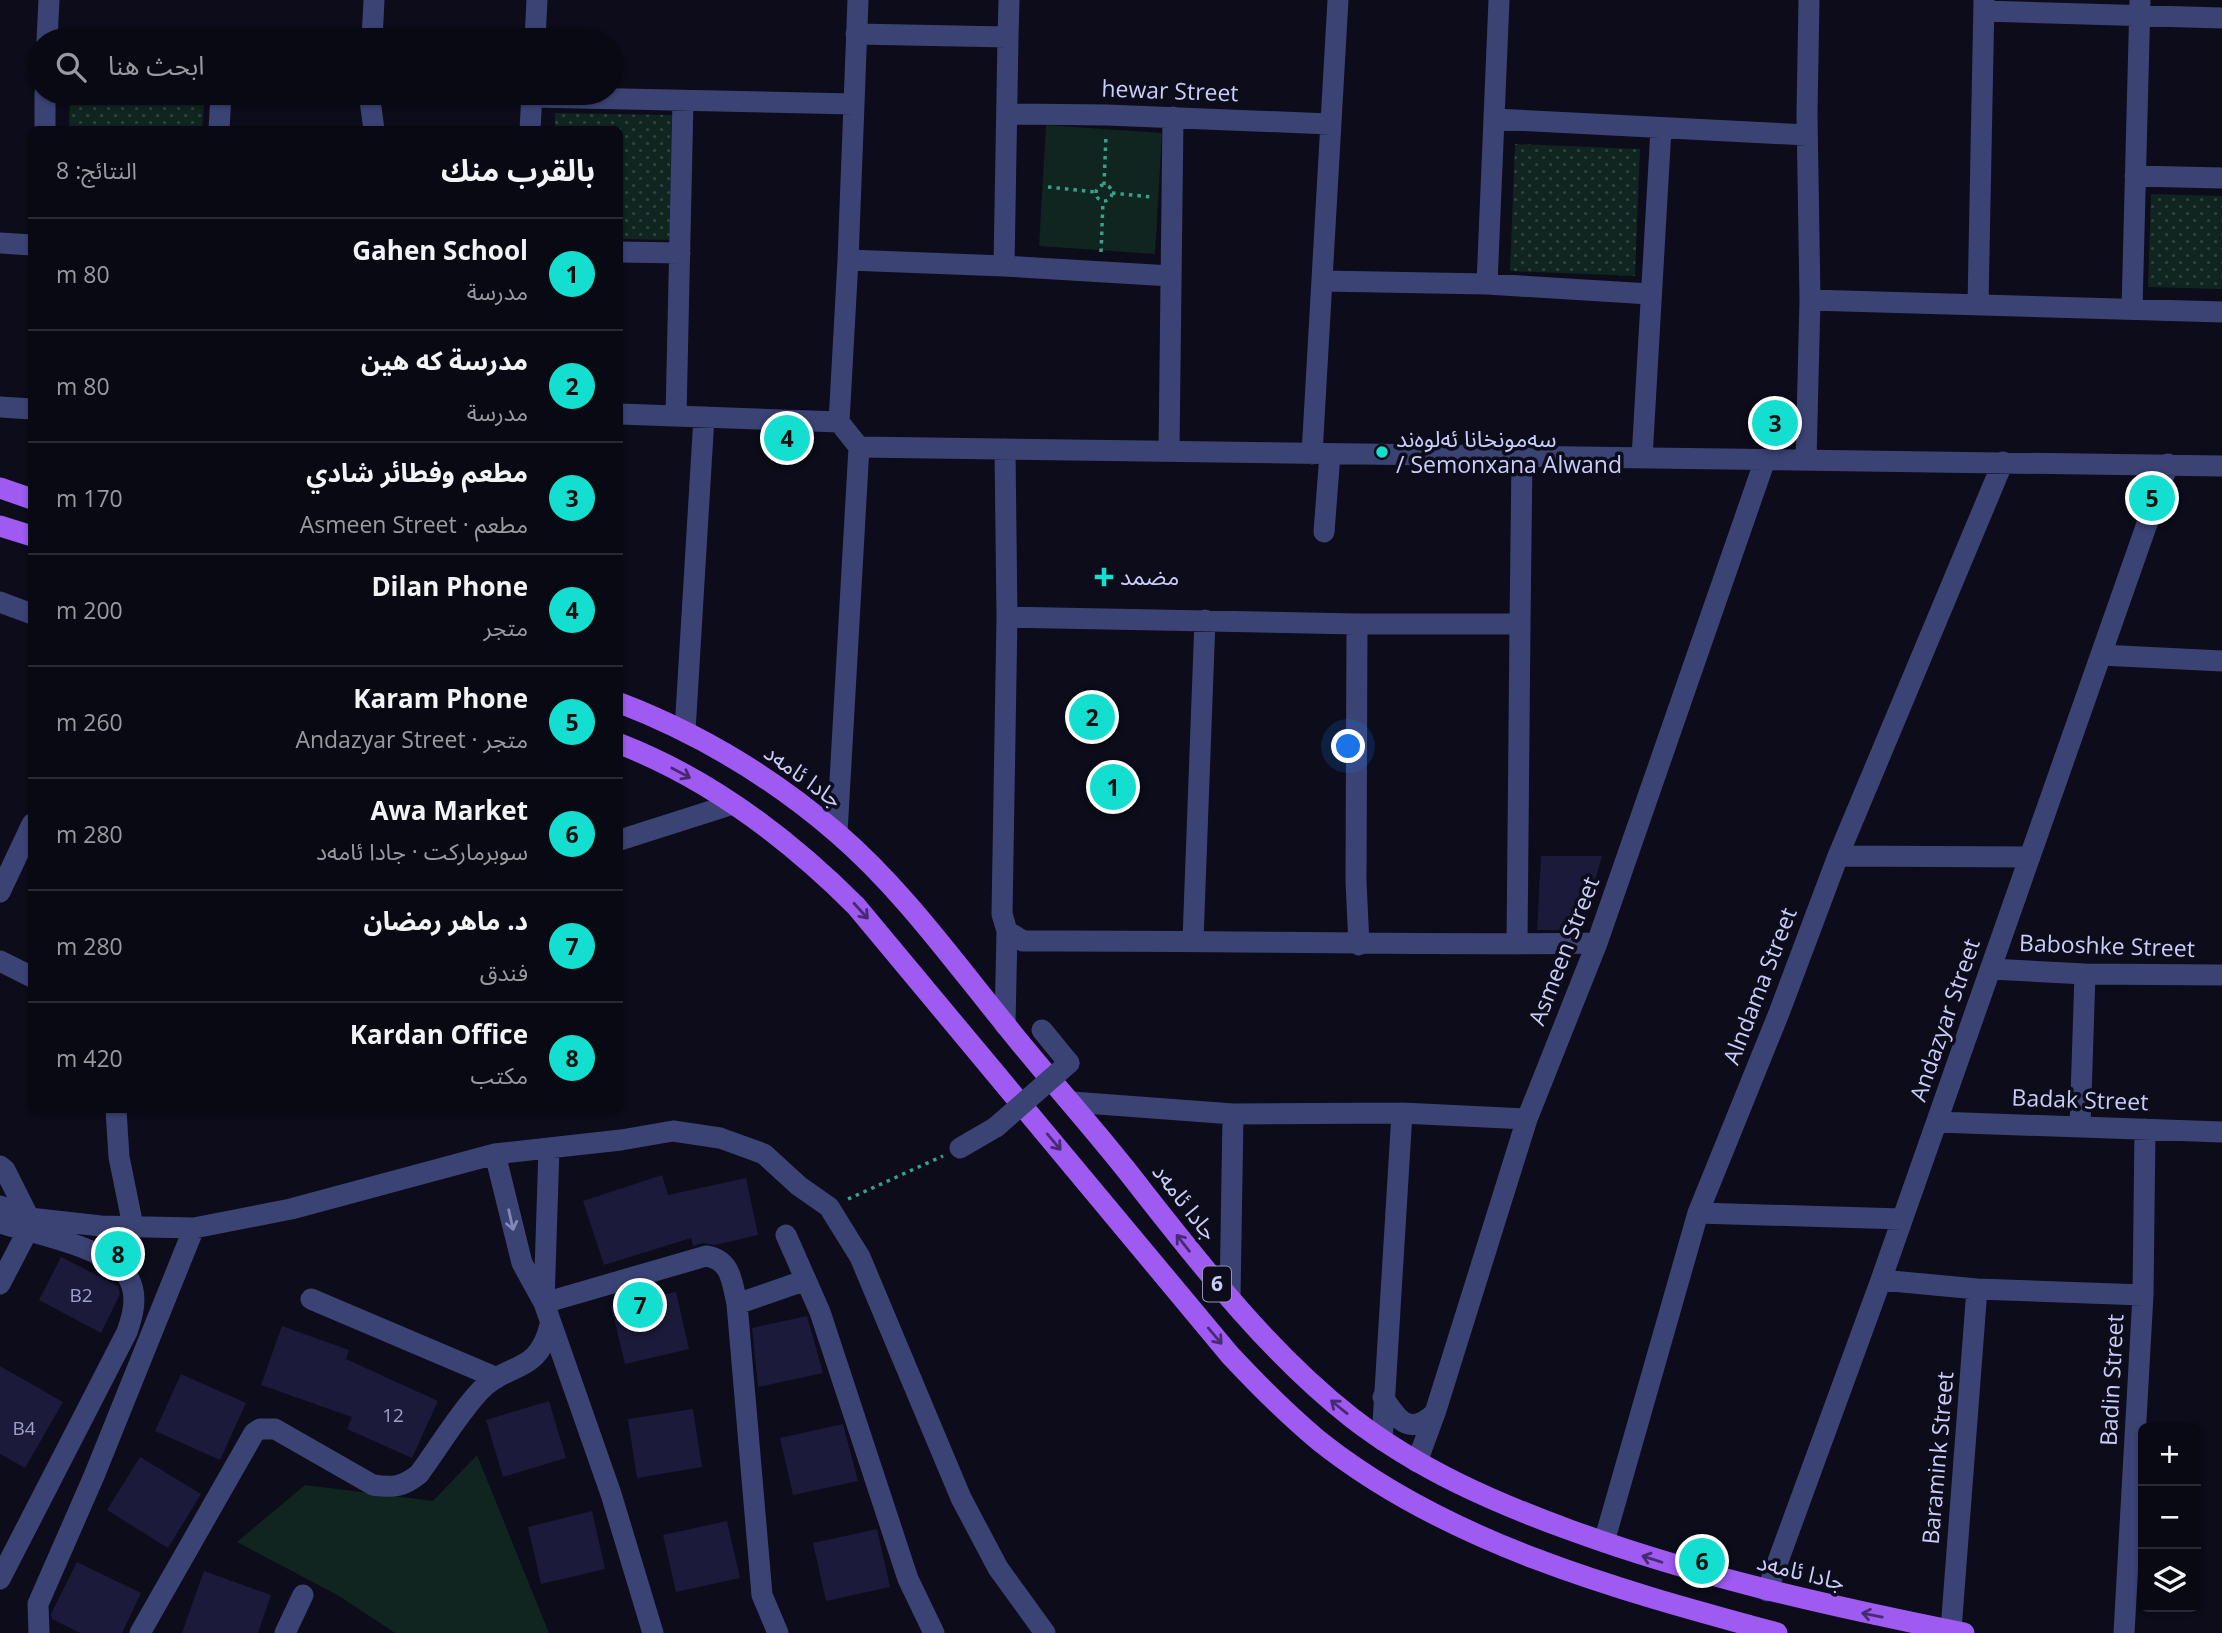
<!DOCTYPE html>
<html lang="ar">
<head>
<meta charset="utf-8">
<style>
  :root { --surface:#090914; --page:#171722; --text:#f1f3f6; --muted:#999aa0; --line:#292a34; --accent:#13ded0 }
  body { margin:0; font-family:"Open Sans","Noto Sans Arabic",sans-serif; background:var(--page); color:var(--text); direction:rtl }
  .controls { position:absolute; right:21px; bottom:21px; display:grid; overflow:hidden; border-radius:10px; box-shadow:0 2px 5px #0004 }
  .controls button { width:63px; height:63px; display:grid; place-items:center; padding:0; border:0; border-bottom:2px solid var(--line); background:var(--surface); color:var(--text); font:35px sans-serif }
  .you { position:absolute; left:1349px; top:747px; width:24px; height:24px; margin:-18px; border:5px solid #fff; border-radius:50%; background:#1a73e8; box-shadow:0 0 0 10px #1a73e833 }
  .badge { display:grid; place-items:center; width:46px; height:46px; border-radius:50%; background:var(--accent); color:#111; font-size:23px; font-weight:700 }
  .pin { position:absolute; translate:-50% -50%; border:4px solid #fff; box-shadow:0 2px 7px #0006 }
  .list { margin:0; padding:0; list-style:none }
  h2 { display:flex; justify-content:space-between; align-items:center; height:91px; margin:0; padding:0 28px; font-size:30px }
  h2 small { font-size:23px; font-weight:400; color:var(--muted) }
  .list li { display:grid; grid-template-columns:46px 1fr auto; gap:21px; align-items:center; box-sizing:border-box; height:112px; padding:0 28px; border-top:2px solid var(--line) }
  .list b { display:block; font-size:26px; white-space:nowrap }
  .list p { margin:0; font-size:23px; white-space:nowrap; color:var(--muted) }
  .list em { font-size:23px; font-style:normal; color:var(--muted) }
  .icon { flex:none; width:38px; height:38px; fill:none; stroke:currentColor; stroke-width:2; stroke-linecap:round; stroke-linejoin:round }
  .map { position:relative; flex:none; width:2222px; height:1633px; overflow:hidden; direction:ltr }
  .search { position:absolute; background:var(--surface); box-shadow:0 2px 5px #0004; left:28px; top:28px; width:595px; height:77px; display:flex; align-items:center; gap:18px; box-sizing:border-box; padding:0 24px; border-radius:38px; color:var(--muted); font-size:26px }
  .panel { position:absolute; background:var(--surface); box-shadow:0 2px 5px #0004; left:28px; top:126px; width:595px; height:987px; border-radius:10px; direction:rtl }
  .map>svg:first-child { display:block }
  .grass { fill:url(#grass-dots) }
  .green { fill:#102420 }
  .building { fill:#1b1a3a }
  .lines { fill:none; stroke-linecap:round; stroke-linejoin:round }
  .path { stroke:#36a28a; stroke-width:3.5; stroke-dasharray:3.5 5; stroke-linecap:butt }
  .minor { stroke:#3b4375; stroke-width:21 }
  .major { stroke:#9f5af1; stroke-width:21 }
  .minor-bridge { stroke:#3b4375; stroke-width:21 }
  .oneway { stroke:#472b70 }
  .oneway2 { stroke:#8288b8 }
  .poi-dot { fill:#13ded0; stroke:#0c0c1a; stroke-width:2.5 }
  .labels { text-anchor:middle; stroke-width:7; stroke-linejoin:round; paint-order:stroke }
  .number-label { font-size:19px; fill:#9ea0ca }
  .shield { fill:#0c0c1a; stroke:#9193b7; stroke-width:2 }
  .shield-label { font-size:21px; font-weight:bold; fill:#cacdfa }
  .street-label { font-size:23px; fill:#cacdfa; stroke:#0c0c1a }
  .poi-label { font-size:23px; fill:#cacdfa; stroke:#0c0c1a; text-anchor:start }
</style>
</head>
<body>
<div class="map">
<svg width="2222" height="1633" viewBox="0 0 2222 1633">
  <defs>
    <pattern id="grass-dots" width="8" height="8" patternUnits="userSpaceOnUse" patternTransform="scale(1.75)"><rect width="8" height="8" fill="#102420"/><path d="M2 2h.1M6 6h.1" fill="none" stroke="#314341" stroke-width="1.8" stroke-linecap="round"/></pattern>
  </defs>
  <rect width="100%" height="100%" fill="#0c0c1a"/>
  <path class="grass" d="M70,97l134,7 -2,25h-133z
    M555,113l119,2 -2,125 -52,-1v-109h-65z
    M1515,144l125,5 -5,127 -125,-5z
    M2151,194l71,2v93l-74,-2z"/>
  <path class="green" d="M1046,125l116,8 -7,121 -116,-8z
    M477,1455l72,178h-154l-56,-37 -102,-54 68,-57 128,16z"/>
  <path class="building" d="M1541,856h61l-21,74h-44z
    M662,1175l6,20 78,-17 12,57 -43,10 -12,-2 -10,3 -2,-8 -87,27 -21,-64z
    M61,1257l57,29 2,8 -19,39 -62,-33z
    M676,1292l13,57 -64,15 -14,-58z
    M807,1316l16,57 -65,14 -6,-59z
    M282,1326l67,24 -3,9 92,42 -26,57 -65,-29 5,-12 -91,-32z
    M0,1366l63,36 -38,66 -25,-14z
    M181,1374l65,29 -26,57 -65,-29z
    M549,1401l17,57 -63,19 -17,-57z
    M693,1409l9,58 -65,11 -9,-59z
    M843,1424l15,57 -65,14 -13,-57z
    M140,1457l61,37 -33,54 -61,-38z
    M592,1511l13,58 -64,15 -13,-57z
    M727,1521l13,57 -64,14 -13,-57z
    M877,1529l13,58 -64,14 -13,-58z
    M77,1562l64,31 -19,40h-42l-28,-14 -1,-5z
    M204,1571l67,24 -13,38h-76z"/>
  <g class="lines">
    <path class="path" d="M1104,185l2,-50
      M1096 193a8 8 0 1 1 16 0a8 8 0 1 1-16 0Z
      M1048,187l48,5
      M1112,193l39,4
      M1101,252l2,-51
      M848,1199l95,-43"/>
    <path class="minor" d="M1984,11l238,7
      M856,34l152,3 1,-37
      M47,40l2,-40
      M372,40l2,-40
      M535,40l2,-40
      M369,93l5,37
      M532,97l322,7
      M1008,114l99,1 223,9
      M1494,119l313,16
      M45,130v-37
      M219,130l2,-37
      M530,130l2,-37
      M2135,176l87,2
      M0,243l32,2
      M620,252l60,1
      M848,260l156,6 167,10
      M1004,266l4,-229
      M1323,281l164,3 163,10
      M1487,284l12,-284
      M1810,300l412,12
      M1978,304l6,-304
      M2132,309l8,-309
      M0,407l32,2
      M620,414l219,8 20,25 1363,19
      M676,416l7,-315
      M839,422l9,-162 10,-260
      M1005,449l2,168 -5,297 5,17 16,10c191,-1 383,5 574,2
      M1169,451l4,-334
      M1312,454l26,-454
      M1642,458l19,-329
      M1806,460l4,-160 -3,-186 2,-114
      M1324,532l6,-78
      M0,602l32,12
      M1007,617l350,7h163l2,-168
      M1357,624l-1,257 3,64
      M2101,655l121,6
      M685,731l19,-314
      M837,833l22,-386
      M620,840l113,-36
      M1838,856l192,1
      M0,892l32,-68
      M1193,940l12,-320
      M1517,944l3,-320
      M0,961l32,16
      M1991,969l94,5 137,1
      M1005,1025l2,-94
      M1042,1030l27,33
      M1072,1102l161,12 169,-1 125,6
      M116,1110l3,47 14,69
      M1937,1122l285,10
      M2080,1127l5,-153
      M960,1148l36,-21
      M495,1154l27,109 22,40 67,191 42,139
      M0,1166l5,4 24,48 -2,14 -27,52
      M0,1206l29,12 72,8 93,2 97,-19 204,-55 126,-14 52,-9 47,7 44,16 35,32 30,21 31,50 101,241 37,70 47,65
      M1698,1213l204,6
      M0,1223c32,10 115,26 129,56 9,17 4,36 -2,53l-127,247
      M786,1235l34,77 88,267 26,54
      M1881,1280l96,9 166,6
      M311,1299l186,79
      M1230,1299l3,-185
      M544,1303l162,-47c26,4 26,27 31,48l25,291 16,38
      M544,1303l5,-155
      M737,1304l69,-24
      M1383,1397c15,23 26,40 52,16
      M1382,1440l20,-327
      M1417,1462l18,-49 92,-294 70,-176 168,-483
      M1604,1542l94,-329 81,-200 59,-157 165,-394
      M1767,1591l114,-311 287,-816
      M1951,1630l26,-341
      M39,1633l-1,-29 56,-128 100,-248
      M140,1633l114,-200 6,-4h15l98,56c20,3 30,2 46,-11 20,-27 38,-58 60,-82 28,-31 59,-16 71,-67
      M285,1633l18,-38
      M2124,1633l19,-338 2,-166"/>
    <path class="major" d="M0,488l32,11
      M0,526l32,10
      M620,703c78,30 153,75 217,130 64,55 115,126 168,191 42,53 88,103 130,157 66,84 132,170 217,237 66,51 141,84 218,112 128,47 260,76 394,103
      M620,744c90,35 168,94 236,162l374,449c28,30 56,58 88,85 130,104 301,150 459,193"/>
    <path class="minor-bridge" d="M996,1127l73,-64"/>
  </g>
  <defs><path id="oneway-shaft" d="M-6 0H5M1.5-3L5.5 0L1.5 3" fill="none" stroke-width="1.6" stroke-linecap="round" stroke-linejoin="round" transform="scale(1.75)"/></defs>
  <g class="oneway">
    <use href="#oneway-shaft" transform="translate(681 773) rotate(28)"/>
    <use href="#oneway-shaft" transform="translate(861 911) rotate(48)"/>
    <use href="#oneway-shaft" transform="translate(1054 1142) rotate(50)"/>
    <use href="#oneway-shaft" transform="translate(1183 1243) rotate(-128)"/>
    <use href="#oneway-shaft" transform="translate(1215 1336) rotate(50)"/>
    <use href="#oneway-shaft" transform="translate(1339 1407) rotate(-141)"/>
    <use href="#oneway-shaft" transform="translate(1652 1559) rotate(-162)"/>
    <use href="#oneway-shaft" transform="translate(1872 1615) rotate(-169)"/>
  </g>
  <use class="oneway2" href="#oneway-shaft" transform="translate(511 1220) rotate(77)"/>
  <g class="poi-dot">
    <circle cx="1382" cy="452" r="7"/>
    <path d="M1100.5 566.5h7v7h7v7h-7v7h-7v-7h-7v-7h7z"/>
  </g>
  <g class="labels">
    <g class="number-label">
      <text x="81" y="1302">B2</text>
      <text x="393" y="1422">12</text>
      <text x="24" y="1435">B4</text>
    </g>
    <rect class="shield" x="1203" y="1266.5" width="28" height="35" rx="5"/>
    <g class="shield-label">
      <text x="1217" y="1291">6</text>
    </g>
    <g class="street-label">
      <text transform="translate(1170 91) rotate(2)" y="8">hewar Street</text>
      <text transform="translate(803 776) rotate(36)" y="8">جادا ئامەد</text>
      <text transform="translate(2107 946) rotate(2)" y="8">Baboshke Street</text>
      <text transform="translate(1564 951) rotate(-69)" y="8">Asmeen Street</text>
      <text transform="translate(1760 986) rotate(-69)" y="8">Alndama Street</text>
      <text transform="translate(1945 1020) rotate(-71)" y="8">Andazyar Street</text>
      <text transform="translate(2080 1100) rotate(2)" y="8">Badak Street</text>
      <text transform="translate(1185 1202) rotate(52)" y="8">جادا ئامەد</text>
      <text transform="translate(2112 1380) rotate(-87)" y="8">Badin Street</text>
      <text transform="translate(1938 1458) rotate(-85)" y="8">Baramink Street</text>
      <text transform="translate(1801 1572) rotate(14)" y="8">جادا ئامەد</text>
    </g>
    <g class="poi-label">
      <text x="1396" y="447">سەمونخانا ئەلوەند<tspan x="1396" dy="26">/ Semonxana Alwand</tspan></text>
      <text x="1120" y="585">مضمد</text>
    </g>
  </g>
</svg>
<div class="controls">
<button>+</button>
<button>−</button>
<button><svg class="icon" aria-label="layers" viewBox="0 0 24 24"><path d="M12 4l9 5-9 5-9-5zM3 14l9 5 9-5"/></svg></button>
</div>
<div class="you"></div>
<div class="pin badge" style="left:1113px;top:787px">1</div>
<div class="pin badge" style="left:1092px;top:717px">2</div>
<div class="pin badge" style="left:1775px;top:423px">3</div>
<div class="pin badge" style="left:787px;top:438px">4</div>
<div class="pin badge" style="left:2152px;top:498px">5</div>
<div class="pin badge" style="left:1702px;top:1561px">6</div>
<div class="pin badge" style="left:640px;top:1305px">7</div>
<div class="pin badge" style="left:118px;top:1254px">8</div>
<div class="search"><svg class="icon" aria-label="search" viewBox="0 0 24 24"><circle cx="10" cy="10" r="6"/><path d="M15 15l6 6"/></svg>ابحث هنا</div>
<section class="panel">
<h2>بالقرب منك<small>النتائج: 8</small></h2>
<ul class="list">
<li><span class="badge">1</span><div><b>Gahen School</b><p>مدرسة</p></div><em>80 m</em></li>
<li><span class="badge">2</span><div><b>مدرسة كه هين</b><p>مدرسة</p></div><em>80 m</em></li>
<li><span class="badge">3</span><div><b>مطعم وفطائر شادي</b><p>مطعم · Asmeen Street</p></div><em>170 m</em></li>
<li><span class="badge">4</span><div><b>Dilan Phone</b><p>متجر</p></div><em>200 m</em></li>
<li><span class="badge">5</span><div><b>Karam Phone</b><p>متجر · Andazyar Street</p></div><em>260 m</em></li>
<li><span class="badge">6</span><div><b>Awa Market</b><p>سوبرماركت · جادا ئامەد</p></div><em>280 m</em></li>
<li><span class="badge">7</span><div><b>د. ماهر رمضان</b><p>فندق</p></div><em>280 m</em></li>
<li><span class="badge">8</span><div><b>Kardan Office</b><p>مكتب</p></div><em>420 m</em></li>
</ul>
</section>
</div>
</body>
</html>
